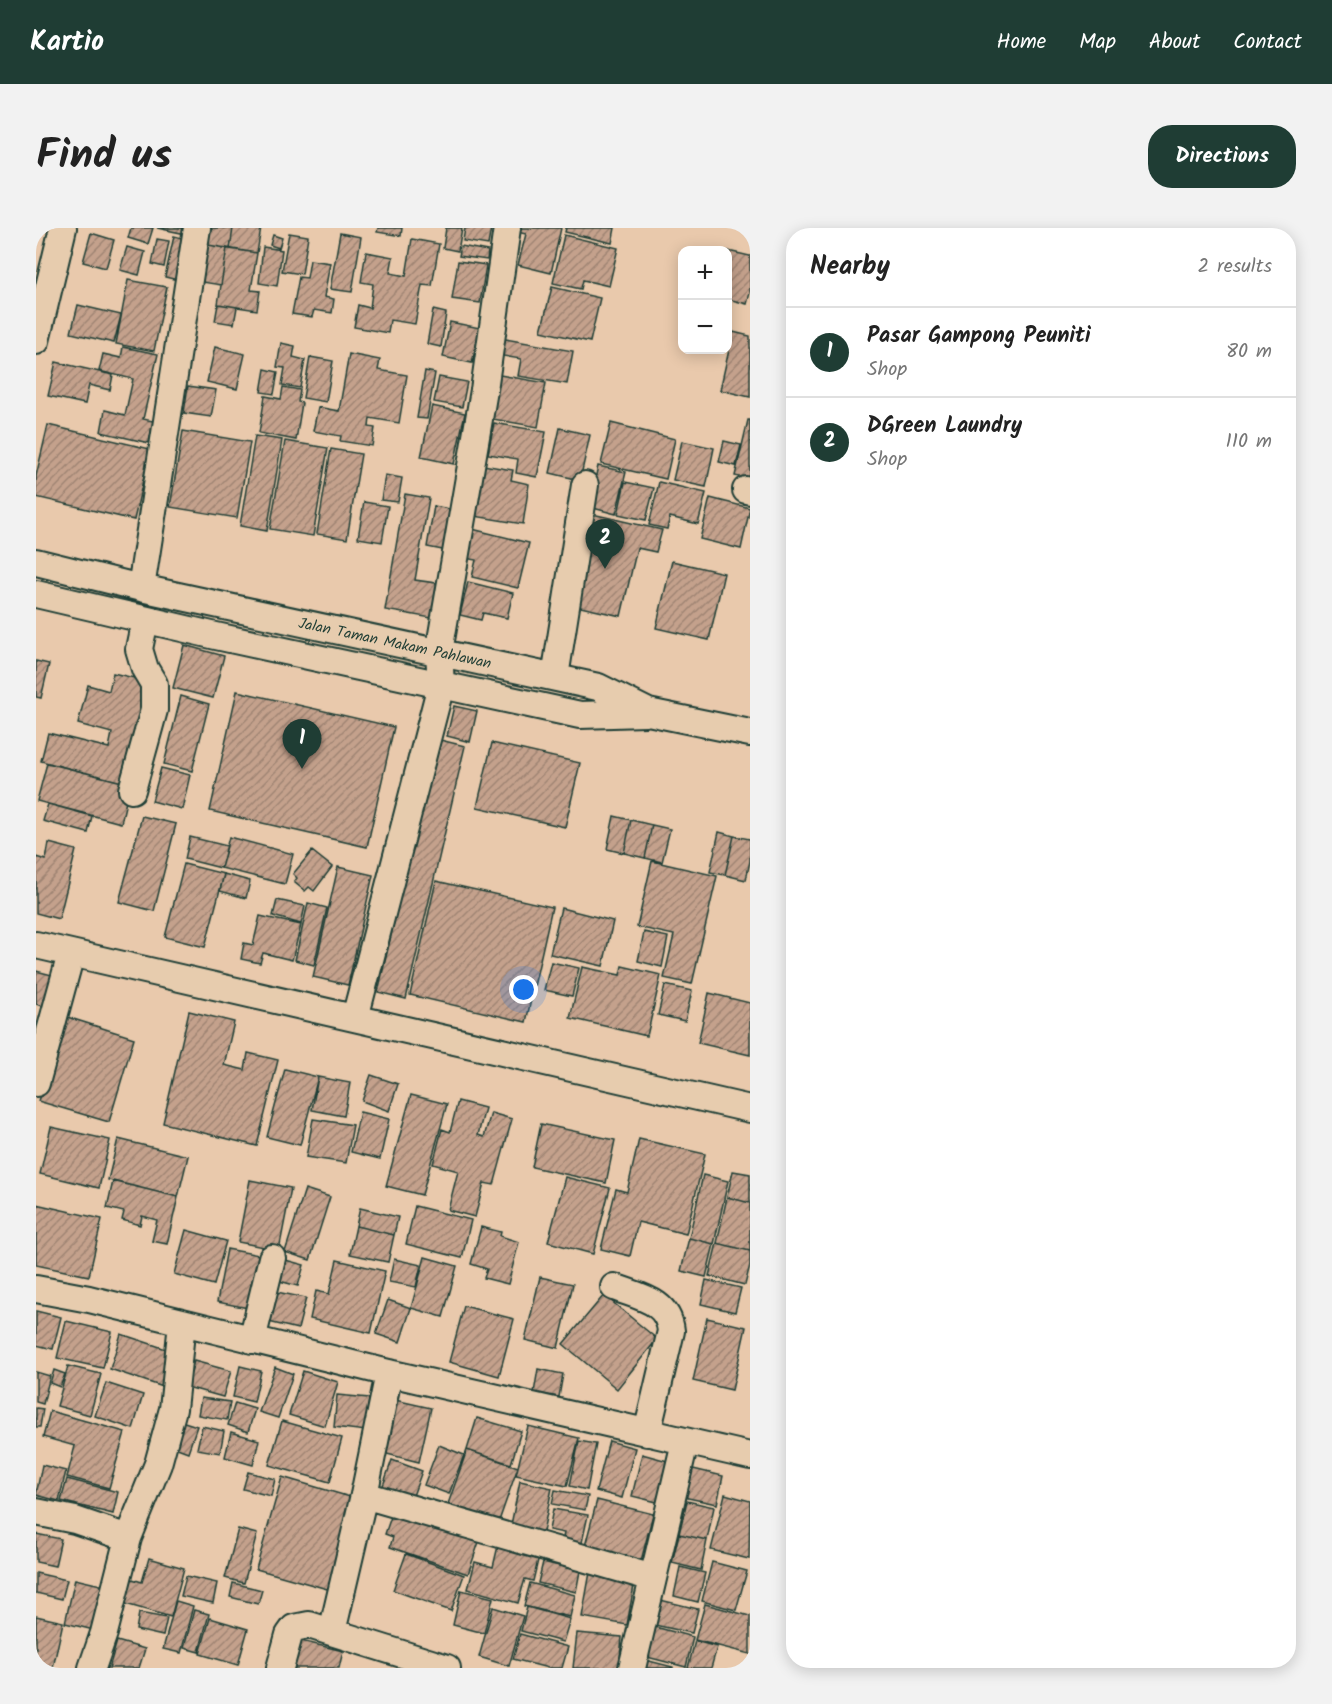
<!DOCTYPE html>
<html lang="en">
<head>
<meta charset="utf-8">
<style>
  :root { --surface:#fff; --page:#f2f2f2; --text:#222; --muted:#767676; --line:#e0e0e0; --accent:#1f3d34 }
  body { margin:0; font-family:Kalam,sans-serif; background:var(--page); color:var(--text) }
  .controls { position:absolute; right:18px; top:18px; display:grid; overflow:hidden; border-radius:12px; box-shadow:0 3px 15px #0003 }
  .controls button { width:54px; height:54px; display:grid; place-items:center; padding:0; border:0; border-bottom:2px solid var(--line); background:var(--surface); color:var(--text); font:30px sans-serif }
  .you { position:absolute; left:488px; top:762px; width:21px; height:21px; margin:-15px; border:4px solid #fff; border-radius:50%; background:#1a73e8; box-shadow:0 0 0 9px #1a73e833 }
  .badge { display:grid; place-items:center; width:39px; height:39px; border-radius:50%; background:var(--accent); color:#fff; font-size:20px; font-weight:700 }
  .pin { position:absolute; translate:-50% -50px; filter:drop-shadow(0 2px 3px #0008) }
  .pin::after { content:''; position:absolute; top:32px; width:21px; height:18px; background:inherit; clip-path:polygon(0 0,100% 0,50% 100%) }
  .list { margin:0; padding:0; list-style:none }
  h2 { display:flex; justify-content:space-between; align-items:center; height:78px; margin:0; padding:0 24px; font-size:26px }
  h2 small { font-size:20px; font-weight:400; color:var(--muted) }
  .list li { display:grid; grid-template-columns:39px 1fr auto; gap:18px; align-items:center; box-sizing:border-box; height:90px; padding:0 24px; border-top:2px solid var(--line) }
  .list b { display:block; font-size:22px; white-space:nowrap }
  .list p { margin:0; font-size:20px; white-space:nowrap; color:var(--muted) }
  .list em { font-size:20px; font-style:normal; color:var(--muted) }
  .map { position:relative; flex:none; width:714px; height:1440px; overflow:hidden; border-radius:24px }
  header { display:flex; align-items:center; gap:36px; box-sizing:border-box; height:84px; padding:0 30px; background:var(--accent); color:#fff }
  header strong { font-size:28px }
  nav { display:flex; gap:33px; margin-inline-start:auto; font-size:21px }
  .intro { display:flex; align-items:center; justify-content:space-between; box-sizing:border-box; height:144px; padding:0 36px }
  h1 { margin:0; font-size:42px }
  .button { padding:15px 27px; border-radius:24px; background:var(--accent); color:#fff; font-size:21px; font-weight:700 }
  main { display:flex; gap:36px; padding:0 36px }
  aside { flex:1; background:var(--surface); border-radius:24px; box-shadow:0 3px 15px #0003 }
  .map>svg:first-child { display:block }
  .building { fill:url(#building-hatch); stroke:#1f3d34; stroke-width:1.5 }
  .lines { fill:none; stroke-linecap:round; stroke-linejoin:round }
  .minor-casing { stroke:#1f3d34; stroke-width:30 }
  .minor { stroke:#e7ccae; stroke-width:26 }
  .labels { text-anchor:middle; stroke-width:6; stroke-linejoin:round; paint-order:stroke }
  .street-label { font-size:15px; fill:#1f3d34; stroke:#e7ccae }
</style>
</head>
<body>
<header>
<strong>Kartio</strong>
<nav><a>Home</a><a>Map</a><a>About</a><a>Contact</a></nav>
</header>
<div class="intro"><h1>Find us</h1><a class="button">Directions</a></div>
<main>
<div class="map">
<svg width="714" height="1440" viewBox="0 0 714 1440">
  <defs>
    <pattern id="building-hatch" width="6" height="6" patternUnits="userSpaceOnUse" patternTransform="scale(1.5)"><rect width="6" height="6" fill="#c4a18c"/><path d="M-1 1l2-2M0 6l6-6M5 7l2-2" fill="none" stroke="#9f8473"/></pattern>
  </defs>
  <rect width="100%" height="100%" fill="#e9c9ac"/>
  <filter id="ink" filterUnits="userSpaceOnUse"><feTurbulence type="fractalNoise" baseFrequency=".0167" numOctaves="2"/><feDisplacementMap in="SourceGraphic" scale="12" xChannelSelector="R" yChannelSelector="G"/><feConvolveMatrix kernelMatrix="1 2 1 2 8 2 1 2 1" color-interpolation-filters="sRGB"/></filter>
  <g filter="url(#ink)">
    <path class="building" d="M95,0h22l-5,16 -20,-6z
      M121,0h30l-1,6z
      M174,0h23l-3,21 -22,-4z
      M197,0h28l-4,25 -27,-4z
      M342,0h24l-1,8 -24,-4z
      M410,0h16l-4,23 -15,-3z
      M429,0h26l-3,17 -25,-4z
      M478,0h47l-10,45 -33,-8 8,-31 -13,-3z
      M530,0h49l-3,15 -47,-11z
      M55,5l23,7 -8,28 -23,-6z
      M253,5l19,3 -6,38 -20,-3z
      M304,5l21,4 -9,55 -22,-3z
      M237,7l9,3 -3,10 -9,-3z
      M528,7l54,13 -9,38 -26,-6 -2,9 -28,-6z
      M138,8l12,3 -8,41 -13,-3z
      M121,11l12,2 -5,26 -12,-3z
      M376,11l27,5 -7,42 -10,-1 -7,39 -25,-4 -2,13 -34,-6 4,-22 12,3 3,-24 -12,-2 5,-30 27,5 -3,16 16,3z
      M172,17l19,3 -6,37 -19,-3z
      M425,18l27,5 -1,9 -28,-4z
      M91,19l18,5 -6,23 -19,-5z
      M227,19l19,3 -5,36 -18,-3z
      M191,20l30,5 -6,37 9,1 -3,19 -39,-6z
      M692,23l22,5v37l-3,11 -19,-5z
      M274,32l20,3 -6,34 10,2 -2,14 -18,-3 -2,7 -20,-3 7,-37 8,1z
      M422,33l28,4 -6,38 -28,-4z
      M92,52l39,7 -13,64 -38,-7z
      M516,59l48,11 -10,44 -49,-11z
      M182,76l19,3 -3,17 -19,-3z
      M42,77l43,10 -7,28 -43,-10z
      M397,82l13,3 -5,34 -14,-3z
      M414,94l30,6 -8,35 -29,-6z
      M697,104l17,4v61l-30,-7z
      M464,110l73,13 -6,33 -49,-8 3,-17 -24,-4z
      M245,115l14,3 -2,11 12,3 -5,28 -18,-3 3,-17 -8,-1z
      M87,119l35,7 -15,65 10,2 -4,22 -48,-11 4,-22 20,5 8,-36 -34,-8 4,-17 18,4z
      M179,119l30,7 -8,35 -30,-7z
      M313,126l31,6 -2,10 29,5 -8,48 -29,-5 -1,9 6,1 -3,18 -32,-5 1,-5 -28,-5 5,-24 21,4z
      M274,129l23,4 -7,41 -23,-4z
      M20,134l57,13 -3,15 -21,-5 -4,19 -37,-8z
      M229,141l13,3 -4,22 -13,-2z
      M389,143l10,2 -8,46 -10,-1z
      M458,146l52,9 -8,44 -51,-9z
      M403,149l28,5 -5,25 -28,-5z
      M152,158l28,4 -5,27 -27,-4z
      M247,159l17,3 -2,12 4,1 -6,37 -37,-7 6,-37 16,3z
      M396,178l33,7 -11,51 -33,-7z
      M712,192h2v60l-15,-4z
      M458,195l52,9 -9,45 -21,-4 2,-14 -30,-5z
      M575,195l64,16 -9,40 -65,-15z
      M12,197l102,24 -16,71 -98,-23v-21z
      M524,200l30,7 -10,45 -30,-7z
      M147,203l67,11 -13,76 -67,-11z
      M219,208l27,4 -15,91 -27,-5z
      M249,213l43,7 -15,88 -43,-7z
      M646,213l32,7 -8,39 -33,-7z
      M688,213l17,4 -5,21 -17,-4z
      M295,221l30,5 -14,85 -30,-5z
      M447,237l30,5 -2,10 18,4 -6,40 -49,-8z
      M562,238l28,6 -10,42 -27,-7z
      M349,247l17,3 -4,24 -17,-2z
      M589,254l29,6 -8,32 -28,-6z
      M623,254l47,11 -8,31 -28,-7 -3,12 -18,-4z
      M369,266l24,4 -14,82 28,4 -6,35 -52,-9z
      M674,270l40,10 -9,41 -41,-10z
      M328,274l24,4 -6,36 -24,-4z
      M398,278l21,4 -7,41 -21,-4z
      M552,285l74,17 -6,22 -19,-4 -16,68 -54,-12z
      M436,301l57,14 -11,45 -46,-11 4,-17 -12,-2z
      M636,333l52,12 -15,67 -53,-12z
      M432,354l45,11 -6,25 -24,-5 -2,7 -21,-5z
      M148,417l40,11 -11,42 -40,-10z
      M0,433l13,3 -8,34 -5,-1z
      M77,445l34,8 -17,103 -89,-23 7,-28 61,15 3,-15 -34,-9 10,-39 21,6z
      M201,463l157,36 -27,120 -157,-36z
      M145,468l28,8 -17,67 -28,-7z
      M418,478l23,5 -7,31 -23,-6z
      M400,511l29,7 -59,253 -28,-7z
      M456,515l88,20 -15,64 -88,-20z
      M11,535l83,21 -9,39 -84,-22z
      M125,540l29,7 -8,34 -30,-8z
      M12,576l44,12 -4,17 -45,-12z
      M106,588l34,8 -22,87 -35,-9z
      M578,588l17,4 -7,33 -17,-4z
      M595,592l21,5 -7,33 -21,-5z
      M616,597l18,4 -8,33 -17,-4z
      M683,604l15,4 -9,39 -15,-3z
      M698,608l16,3v22l-4,19 -21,-5z
      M154,609l37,9 -6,22 -36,-9z
      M193,609l64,17 -8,30 -64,-16z
      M13,615l27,7 -17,69 -23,-6v-56l10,3z
      M276,623l20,16 -18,24 -5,-4 -4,4 -11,-9 3,-4 -4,-4z
      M616,633l65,15 -25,108 -28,-6 10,-43 -37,-8z
      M148,636l40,10 -19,73 -40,-10z
      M302,639l35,8 -25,110 -35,-8z
      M188,646l26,7 -4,17 -26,-7z
      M400,653l116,26 -26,115 -116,-27z
      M241,672l28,6 -4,18 -28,-8z
      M272,675l19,5 -13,57 -19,-5z
      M525,680l52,13 -10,45 -53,-12z
      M224,688l41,9 -9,35 -29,-7 -3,10 -19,-4 3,-16 9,2z
      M608,704l24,5 -6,30 -24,-6z
      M515,734l28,6 -7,28 -28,-6z
      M586,738l39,9 -14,61 -77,-18 12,-51 38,8z
      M0,743l16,4 -8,32 -8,-3z
      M629,757l27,6 -7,30 -27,-6z
      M673,765l41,10v52l-52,-12z
      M153,783l45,11 -10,43 21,5 3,-17 30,7 -21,86 -94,-23z
      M28,788l70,22 -25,84 -71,-21z
      M249,841l33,8 -18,68 -33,-8z
      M335,847l27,9 -9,27 -27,-10z
      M282,849l32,6 -6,33 -32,-6z
      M375,867l36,9 -25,91 -36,-9z
      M422,873l27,7 -7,27 6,2 7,-24 21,6 -18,66 -10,-2 -9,34 -27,-7 10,-39 -25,-7 9,-35 8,3z
      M324,884l29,7 -9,40 -29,-7z
      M277,891l40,6 -7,38 -40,-6z
      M505,896l74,16 -9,43 -74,-16z
      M15,899l59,13 -11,48 -59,-14z
      M82,911l70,17 -10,41 -70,-17z
      M603,911l66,15 -19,80 -48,-12 -8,34 -29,-7 15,-60 11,3z
      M697,943l17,3v29l-23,-6z
      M667,947l25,6 -14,63 -25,-6z
      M529,949l45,11 -17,66 -45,-12z
      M214,952l41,8 -12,62 -41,-8z
      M77,953l65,16 -11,47 -15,-3 5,-21 -15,-4 -2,9 -18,-5 2,-8 -17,-4z
      M269,961l25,8 -20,63 -25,-8z
      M691,969l23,6v48l-33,-8z
      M0,976l66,15 -13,57 -53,-11z
      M379,978l56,14 -9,38 -56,-14z
      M324,980l38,9 -4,18 -38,-9z
      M320,998l38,9 -6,27 -38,-8z
      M445,999l20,5 -1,4 19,6 -11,42 -24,-6 3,-9 -16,-5z
      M150,1002l40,11 -12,44 -40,-11z
      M653,1010l25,6 -8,33 -25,-6z
      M681,1015l33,8v14l-5,20 -36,-9z
      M191,1021l42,8 -10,53 -42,-8z
      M389,1029l32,9 -14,51 -32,-9z
      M242,1030l26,7 -6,21 -26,-7z
      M358,1031l27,6 -5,22 -27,-5z
      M301,1032l48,11 -14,62 -61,-14 6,-28 13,3z
      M504,1049l33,7 -15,64 -33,-8z
      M670,1052l35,8 -6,24 -34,-8z
      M231,1062l39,8 -8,31 -38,-9z
      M568,1067l53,44 -40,50 -54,-45z
      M352,1072l23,8 -11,34 -24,-8z
      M428,1078l50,13 -15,57 -50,-14z
      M0,1083l25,6 -8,32 -17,-4z
      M671,1090l39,9 -14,63 -39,-9z
      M30,1093l46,11 -9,36 -46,-10z
      M85,1106l54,18 -12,35 -53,-18z
      M158,1133l37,10 -8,26 -36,-10z
      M32,1138l33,8 -11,41 -33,-9z
      M204,1138l21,5 -7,31 -21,-5z
      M239,1139l18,7 -15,44 -19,-6z
      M502,1141l25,5 -4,23 -25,-4z
      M18,1142l11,4 -5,13 -10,-4z
      M267,1143l35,11 -13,44 -36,-11z
      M0,1144l14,4 -7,28 -7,-2z
      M70,1155l37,12 -10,34 -38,-13z
      M301,1167l32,3 -3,33 -32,-4z
      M165,1170l29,4 -3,18 -29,-5z
      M359,1172l36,8 -12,54 -36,-9z
      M199,1175l20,6 -7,23 -20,-7z
      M0,1180l7,1 -3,18h-4z
      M14,1183l75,21 -16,56 -42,-11 8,-31 -32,-9z
      M441,1190l44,13 -10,33 -44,-14z
      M145,1193l16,5 -9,26 -16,-6z
      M246,1193l60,17 -12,44 -61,-17z
      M166,1198l22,5 -4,22 -23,-4z
      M492,1198l51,12 -12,48 -51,-11z
      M195,1204l28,8 -6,25 -28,-8z
      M543,1213l17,3 -9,46 -17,-4z
      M573,1213l26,7 -13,50 -26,-7z
      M403,1217l25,10 -15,39 -25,-9z
      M431,1222l51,17 -19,54 -51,-17z
      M606,1226l33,9 -10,41 -33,-8z
      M356,1232l30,11 -12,33 -30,-10z
      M6,1237l24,6 -7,30 -23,-6z
      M653,1240l34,8 -6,28 -34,-7z
      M212,1244l27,7 -4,17 -28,-7z
      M246,1249l75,22 -26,91 -75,-21z
      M31,1251l51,13 -5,22 -52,-13z
      M484,1253l32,7 -9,44 -32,-7z
      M519,1262l33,6 -3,14 -33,-6z
      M689,1266l25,7 -1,58 -38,-9z
      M561,1272l56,14 -13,51 -56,-15z
      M651,1273l27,6 -7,33 -28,-6z
      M358,1280l86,31 -12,35 -78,-27 3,-10 -8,-3z
      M517,1281l35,6 -7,32 -19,-4 2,-10 -15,-3z
      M202,1301l19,5 -13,49 -19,-5z
      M0,1306l25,5 -6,27 -19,-4z
      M643,1306l28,6 -6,30 -29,-7z
      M462,1318l41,10 -6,25 -8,-2 -7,24 -50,-14 7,-27 18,5z
      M370,1326l58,21 -13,36 -58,-21z
      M113,1330l35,10 -13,49 -49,-14 7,-25 13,4z
      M507,1334l37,9 -4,21 -38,-9z
      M676,1334l35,9 -11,39 -34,-9z
      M644,1339l25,6 -7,29 -24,-6z
      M554,1344l45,8 -8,45 -45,-8z
      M0,1345l31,7 -5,19 -26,-6z
      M150,1348l31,7 -4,20 -32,-7z
      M39,1351l30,7 -11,44 -29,-7z
      M197,1355l29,7 -4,14 -28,-7z
      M494,1355l45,12 -5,22 -46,-11z
      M425,1362l32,8 -9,35 -31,-8z
      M620,1371l42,10 -6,24 -42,-9z
      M140,1373l17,5 -12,47 -18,-4z
      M669,1376l45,12v38l-55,-14z
      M457,1379l30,9 -14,50 -30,-9z
      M491,1379l43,12 -7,23 -42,-11z
      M158,1382l15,4 -10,38 -15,-4z
      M103,1385l28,5 -4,18 -27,-6z
      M0,1388l27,6 -10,46h-17z
      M174,1390l38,11 -10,36 -38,-11z
      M619,1399l38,10 -7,30 -39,-10z
      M541,1405l45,4 -3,31h-46z
      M484,1406l48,13 -6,21h-14l-35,-9z
      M261,1412l46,11 -4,17h-49z
      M81,1413l28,8 -6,19h-30z
      M659,1413l22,6 -6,21h-23z
      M609,1432l28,7v1h-30z"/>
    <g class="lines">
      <g class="minor-casing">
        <path id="minor" d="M0,113l27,-113
          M710,262l4,1
          M0,334l105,26 457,99 50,25 102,21
          M105,360l56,-360
          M0,366l180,42 364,79 65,-2
          M519,449l30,-192
          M96,562l22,-80v-26l-9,-15 -6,-20 6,-29
          M0,717l714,164
          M319,790l86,-333 -2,-33 45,-262 23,-162
          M0,855l35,-129
          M578,1059c25,10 54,13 57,44l-24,102
          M0,1061l53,10 300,74 361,83
          M216,1112l20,-82
          M328,1267l289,83
          M0,1284l39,8 53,18
          M296,1404l32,-137 25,-122
          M56,1440l12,-35 24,-95 30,-74 15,-55 9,-86
          M244,1440l9,-33 5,-7 15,-3 138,43
          M596,1440l53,-226"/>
      </g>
      <use href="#minor" class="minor"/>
    </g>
  </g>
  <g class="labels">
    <g class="street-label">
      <text transform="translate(359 415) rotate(12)" y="5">Jalan Taman Makam Pahlawan</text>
    </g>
  </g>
</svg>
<div class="controls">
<button>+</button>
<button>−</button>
</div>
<div class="you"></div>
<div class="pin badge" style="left:266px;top:541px">1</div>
<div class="pin badge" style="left:569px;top:341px">2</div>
</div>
<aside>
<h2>Nearby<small>2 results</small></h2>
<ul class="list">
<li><span class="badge">1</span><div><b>Pasar Gampong Peuniti</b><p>Shop</p></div><em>80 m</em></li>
<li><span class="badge">2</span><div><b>DGreen Laundry</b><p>Shop</p></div><em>110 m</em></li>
</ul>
</aside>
</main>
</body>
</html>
